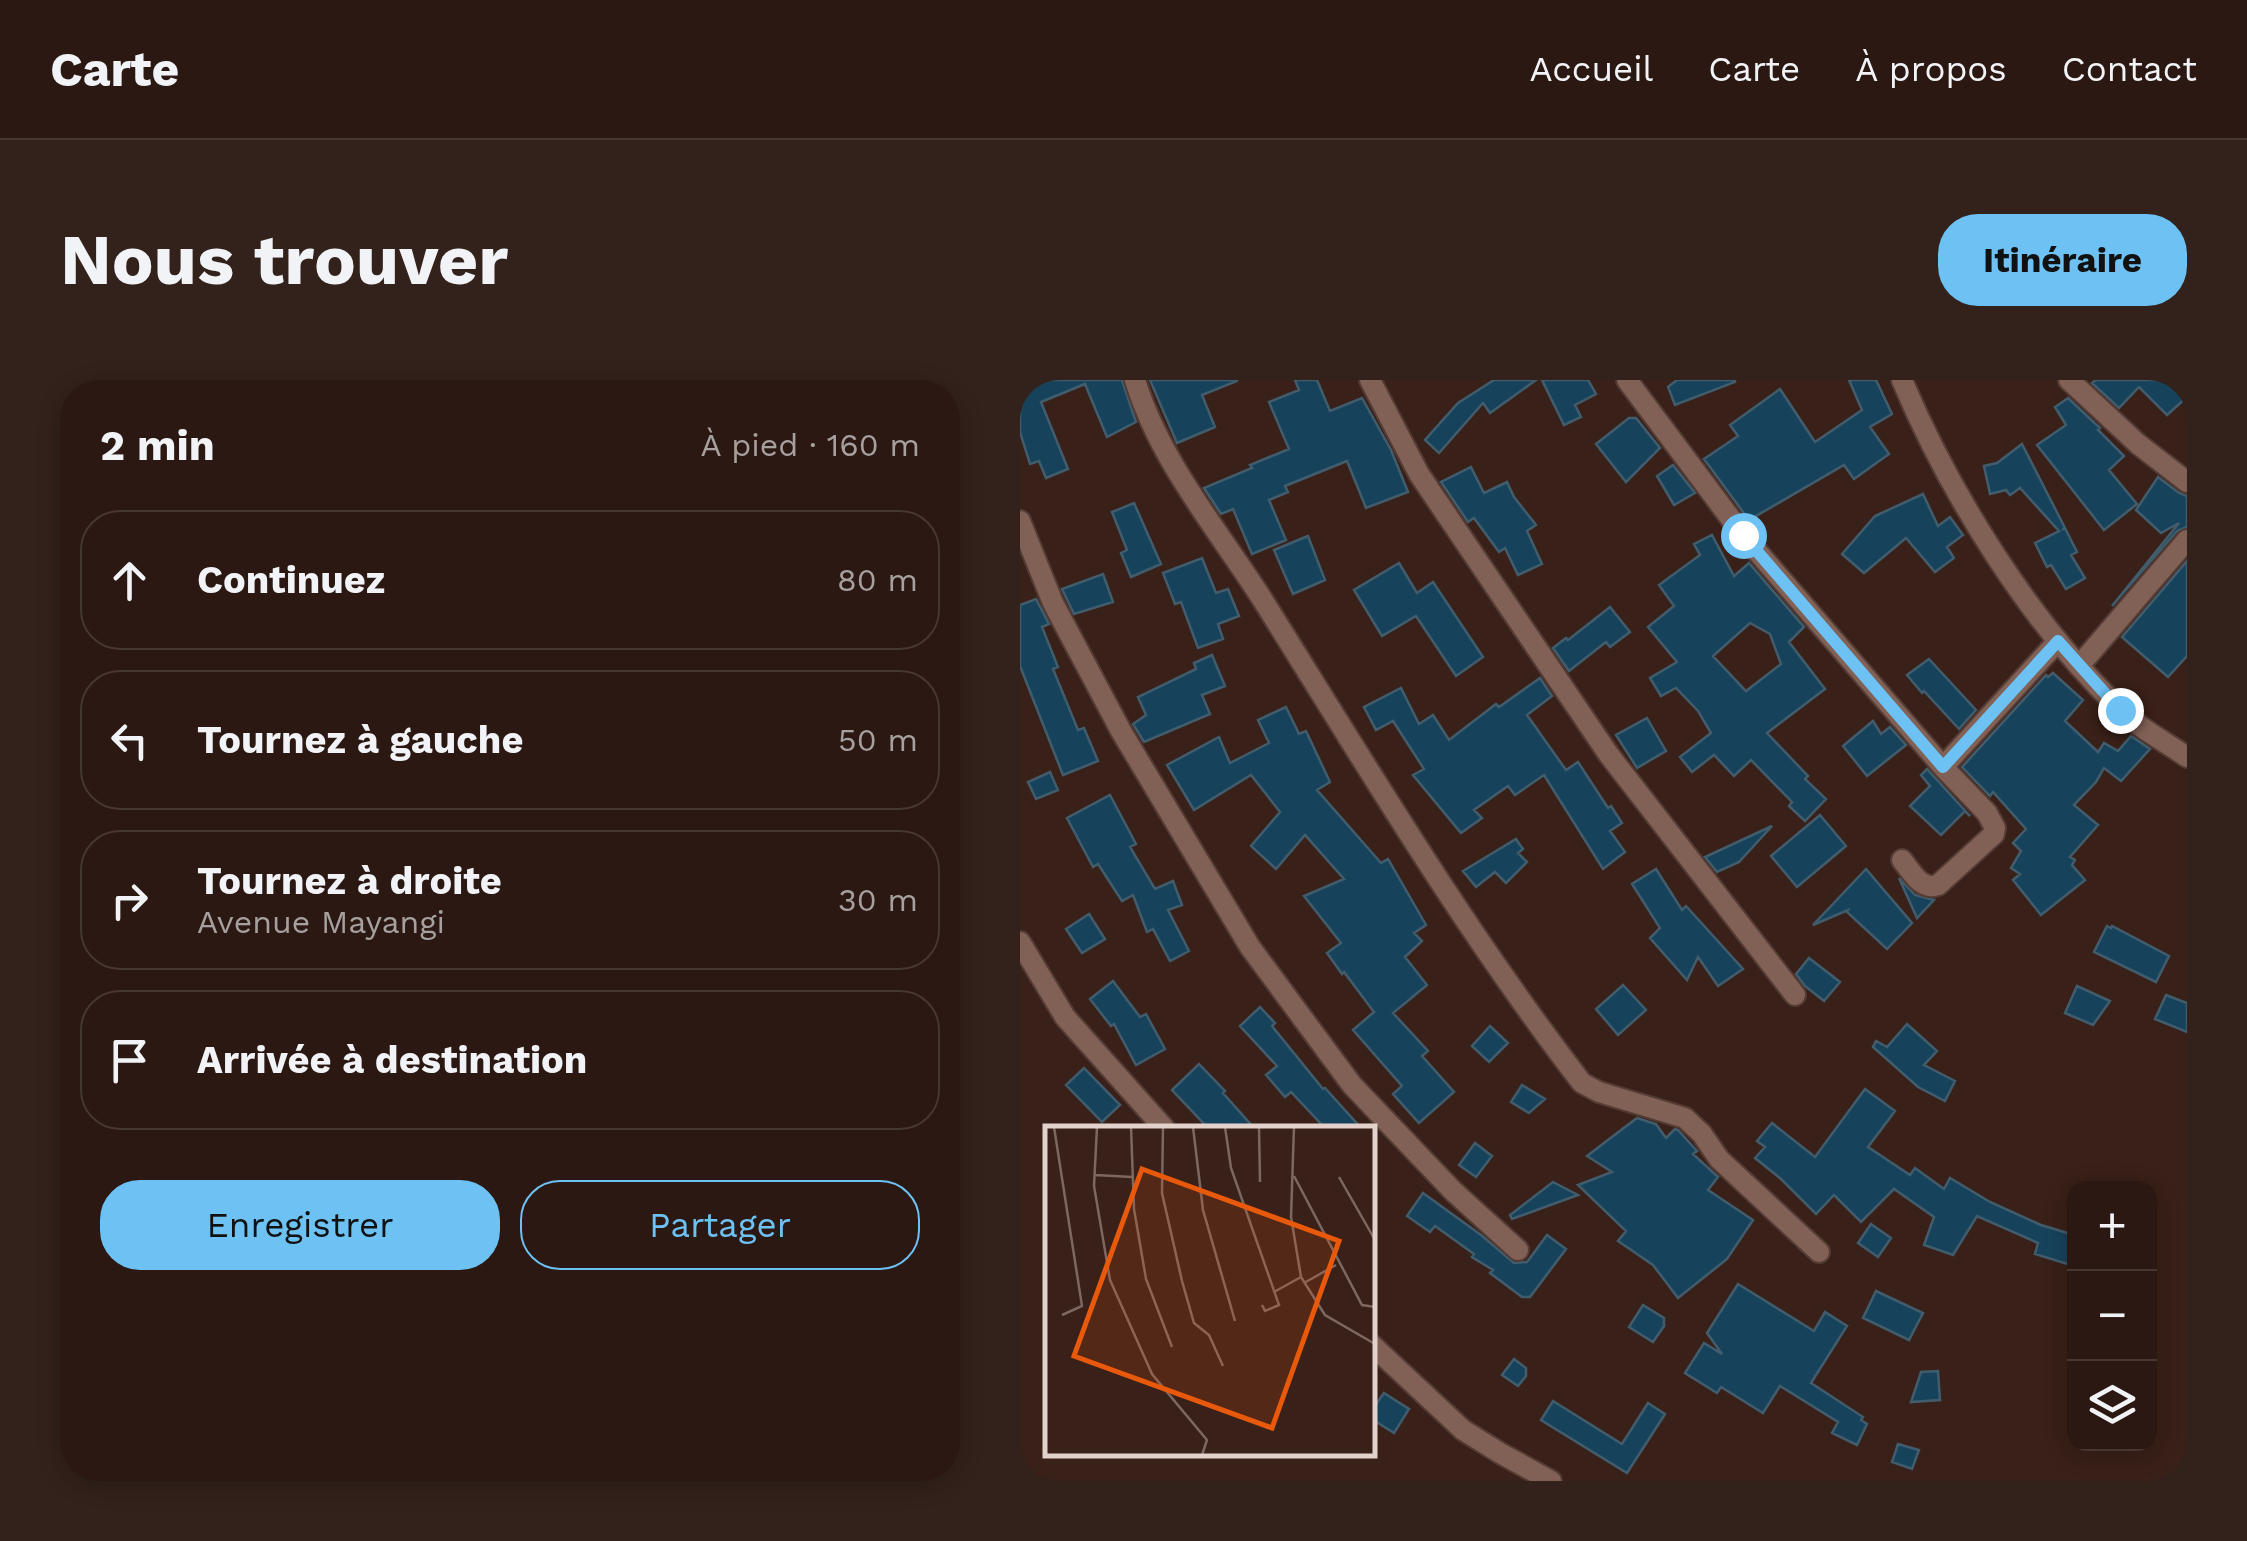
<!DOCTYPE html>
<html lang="fr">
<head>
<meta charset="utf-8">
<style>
  :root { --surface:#2b1812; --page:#33211b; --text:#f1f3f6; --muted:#a6a09f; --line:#473732; --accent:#6dc2f3 }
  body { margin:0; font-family:"Work Sans",sans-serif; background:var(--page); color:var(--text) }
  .controls { position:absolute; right:30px; bottom:30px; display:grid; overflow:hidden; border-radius:20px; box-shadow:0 5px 25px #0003 }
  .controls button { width:90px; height:90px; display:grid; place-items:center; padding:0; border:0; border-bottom:2px solid var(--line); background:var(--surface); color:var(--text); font:50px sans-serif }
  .stop { position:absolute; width:30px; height:30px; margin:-22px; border:8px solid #6dc2f3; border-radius:50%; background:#fff }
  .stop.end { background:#6dc2f3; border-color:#fff; box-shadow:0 2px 10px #0008 }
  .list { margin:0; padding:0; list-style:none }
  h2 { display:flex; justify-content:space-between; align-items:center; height:130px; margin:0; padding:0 40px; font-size:42px }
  h2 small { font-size:32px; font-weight:400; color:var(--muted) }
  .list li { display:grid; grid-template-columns:65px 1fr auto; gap:30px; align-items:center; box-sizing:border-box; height:140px; margin:0 20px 20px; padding:0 20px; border:2px solid var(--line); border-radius:40px }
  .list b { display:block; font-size:38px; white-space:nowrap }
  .list p { margin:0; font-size:32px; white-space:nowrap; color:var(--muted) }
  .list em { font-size:32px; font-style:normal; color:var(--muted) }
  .actions { display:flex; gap:20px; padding:30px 40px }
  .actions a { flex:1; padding:22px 0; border:2px solid var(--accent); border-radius:40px; text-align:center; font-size:35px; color:var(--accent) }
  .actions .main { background:var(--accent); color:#111 }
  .icon { flex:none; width:55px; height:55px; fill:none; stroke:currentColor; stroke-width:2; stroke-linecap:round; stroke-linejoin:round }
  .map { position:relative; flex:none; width:1167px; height:1101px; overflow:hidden; border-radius:40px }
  header { display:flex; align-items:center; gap:60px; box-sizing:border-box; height:140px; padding:0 50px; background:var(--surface); border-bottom:2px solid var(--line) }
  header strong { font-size:48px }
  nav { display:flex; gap:55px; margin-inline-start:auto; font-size:35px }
  .intro { display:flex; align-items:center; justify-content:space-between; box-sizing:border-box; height:240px; padding:0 60px }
  h1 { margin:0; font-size:70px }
  .button { padding:25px 45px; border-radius:40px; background:var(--accent); color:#111; font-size:35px; font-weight:700 }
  main { display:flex; gap:60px; padding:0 60px }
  aside { flex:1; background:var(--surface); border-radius:40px; box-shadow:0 5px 25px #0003 }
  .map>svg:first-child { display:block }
  .building { fill:#16435b; stroke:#415d6d; stroke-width:2.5; fill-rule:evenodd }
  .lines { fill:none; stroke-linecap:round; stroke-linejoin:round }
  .minor-casing { stroke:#543c35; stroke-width:24 }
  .tertiary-casing { stroke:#543c35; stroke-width:24 }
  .minor { stroke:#816055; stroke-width:20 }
  .tertiary { stroke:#816055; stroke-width:20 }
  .route { stroke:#6dc2f3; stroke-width:12 }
  .inset-road { fill:none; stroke:#7d6760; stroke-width:2.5 }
  .view { fill:#e8590c; fill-opacity:0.15; stroke:#e8590c; stroke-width:5 }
  .inset-edge { fill:none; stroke:#e3d1cc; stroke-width:5 }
</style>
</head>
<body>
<header>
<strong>Carte</strong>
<nav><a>Accueil</a><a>Carte</a><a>À propos</a><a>Contact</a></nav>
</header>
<div class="intro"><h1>Nous trouver</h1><a class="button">Itinéraire</a></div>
<main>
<aside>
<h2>2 min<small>À pied · 160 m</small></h2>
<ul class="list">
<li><svg class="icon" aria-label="ahead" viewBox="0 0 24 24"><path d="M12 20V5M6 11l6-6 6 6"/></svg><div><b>Continuez</b></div><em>80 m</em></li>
<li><svg class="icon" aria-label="left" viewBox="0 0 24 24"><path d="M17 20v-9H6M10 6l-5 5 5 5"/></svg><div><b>Tournez à gauche</b></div><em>50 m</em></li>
<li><svg class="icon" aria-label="right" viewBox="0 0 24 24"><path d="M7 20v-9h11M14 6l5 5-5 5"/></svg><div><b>Tournez à droite</b><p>Avenue Mayangi</p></div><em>30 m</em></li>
<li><svg class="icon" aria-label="arrive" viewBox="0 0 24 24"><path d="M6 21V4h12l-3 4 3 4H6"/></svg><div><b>Arrivée à destination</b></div></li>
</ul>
<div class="actions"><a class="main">Enregistrer</a><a>Partager</a></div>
</aside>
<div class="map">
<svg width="1167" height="1101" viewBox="0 0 1167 1101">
  <rect width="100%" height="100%" fill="#392018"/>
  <path class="building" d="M19,0h83l14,42 -29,15 -22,-53 -44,18 27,67 -22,9 -7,-17 -9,3 -10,-32v-44z
    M130,0h87v1l-35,14 13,32 -38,16z
    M275,0h22l13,31 32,-13 29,52 17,42 -42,16 -19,-47 -62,25 3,6 -19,8 17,40 -34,14 -19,-45 -12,5 -17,-26 48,-20 -2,-3 39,-16 -20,-47 30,-12z
    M474,0h42l-46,33 -7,-10 -44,50 -14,-13 33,-37z
    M522,0h46l8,14 -21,11 6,12 -17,8z
    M657,0h58v2l-60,23 -7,-18z
    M829,0h27l16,34 -22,13 19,27 -35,25 -10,-14 -95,55 -45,-61 34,-23 -8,-11 50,-36 35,53 47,-32z
    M1076,0h91v17l-20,18 -28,-28 -20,21 -27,-25z
    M1048,18l32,30 -2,2 26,26 -15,14 28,34 -33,26 -67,-85 29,-20 -11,-18z
    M609,38h7l24,30 -34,34 -30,-38z
    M1002,64l43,84 -3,2 3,-2 12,24 -6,3 14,23 -19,11 -15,-24 -4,2 -12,-24 24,-12 -39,-43 -10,7 -4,-5 -16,4 -6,-28 13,-3z
    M653,85l22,28 -21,12 -17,-29z
    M451,87l13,26 23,-11 7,15 22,28 -9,6 15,33 -24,11 -13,-27 -6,4 -25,-34 -6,4 -27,-40z
    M1138,97l21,16 8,3v31l-10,4 -65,75 67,-83 -18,10 -25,-23z
    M903,114l15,32 12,-9 13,18 -16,12 7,11 -19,14 -29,-34 -42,35 -22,-19 33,-38z
    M114,123l27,61 -30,13 -10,-24 6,-3 -15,-38z
    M692,155l22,41 15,-13 55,64 -15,15 36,47 -58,44 41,43 -3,3 21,20 -21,22 -16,-15 3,-4 -41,-42 -17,16 -20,-21 -22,17 -12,-15 31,-24 -13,-22 -22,-23 -15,8 -11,-18 27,-16 -29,-35 26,-21 -15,-21 41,-30 -6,-11zM730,243l20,11 11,30 -35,27 -33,-35z
    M288,156l17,44 -32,14 -19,-44z
    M182,178l14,35 12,-4 11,27 -21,8 5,15 -25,9 -17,-46 -6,2 -12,-31z
    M1167,181v95l-19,21 -46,-40z
    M379,183l18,30 16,-11 50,75 -27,19 -40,-60 -34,20 -28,-46z
    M83,194l10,28 -39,12 -12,-25z
    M16,219l13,25 -7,3 16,40 -5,2 25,61 6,-2 14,33 -35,14 -43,-109v-61z
    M590,227l20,25 -20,15 -4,-5 -37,29 -16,-23 13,-10 2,2z
    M192,275l13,31 -23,9 8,19 -66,28 -11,-18 13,-9 -8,-18 58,-28 -2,-6z
    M909,279l47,51 -17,19 -35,-38 -2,2 -15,-18z
    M1033,293l30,27 -18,21 33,31 6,-9 14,8 13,-15 19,13 -29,32 -17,-13 -8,14 -22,23 24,20 -28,32 5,3 -3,5 13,15 -44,35 -28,-35 7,-6 -9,-6 10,-17 -8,-8 13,-14 -33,-37 -3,4 -28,-29 84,-92 2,2z
    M520,298l12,18 -25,19 39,55 12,-8 30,46 3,-2 11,17 -12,8 15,21 -22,17 -59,-94 -29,20 -7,-9 -34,24 8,8 -21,15 -48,-58 11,-6 -31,-48 -17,9 -12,-23 37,-19 18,36 14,-9 16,25 47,-36 3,3z
    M266,327l13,27 7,-3 24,51 -13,8 64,73 7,-4 38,66 -12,8 8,8 -17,16 22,28 -34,28 35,38 -6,5 32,36 -35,31 -26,-29 9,-8 -49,-56 21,-18 -30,-40 -2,2 -15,-21 14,-10 -37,-47 40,-17 -39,-44 -29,34 -25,-23 29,-34 -29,-37 -57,35 -27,-45 52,-28 11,26 39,-20 -11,-23z
    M627,338l19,33 -29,17 -21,-33z
    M853,341l8,13 9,-7 16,18 -39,31 -24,-30z
    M907,389l43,47 -5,-5 -24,24 -31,-29 20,-20 -9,-11z
    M30,392l8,18 -22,9 -8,-17z
    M90,415l26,49 -6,3 25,42 18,-8 9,24 -14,5 21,41 -19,10 -17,-32 -6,3 -14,-37 -11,6 -24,-37 -5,3 -26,-49z
    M800,435l26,31 -49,41 -26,-31z
    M752,446l-33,36 -22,10 -12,-15z
    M496,459l7,10 -5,4 9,9 -21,21 -11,-11 -19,15 -13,-16z
    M636,489l26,41 4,-4 57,63 -25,17 -20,-29 -11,23 -37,-42 10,-10 -28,-44z
    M846,489l46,54 -25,26 -40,-37 1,-2 -35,15z
    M879,498l16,17 19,5 -17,18z
    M69,534l16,25 -23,14 -16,-24z
    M1087,546l4,2 1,-2 57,30 -13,26 -62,-30z
    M789,578l31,24 -16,19 -19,-15 -9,-12z
    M93,601l27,36 6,-3 19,35 -29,16 -22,-41 -3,2 -21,-27z
    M603,605l23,25 -28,25 -22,-26z
    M1057,606l33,15 -17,24 -28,-12z
    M1146,615l21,8v29l-32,-13z
    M240,627l15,16 -3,3 51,63 2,-1 36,40h-36l-34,-36 -6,5 -19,-22 11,-9 -37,-40z
    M887,644l30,27 -13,14 31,16 -10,20 -27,-14 -45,-40 3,-6 11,6z
    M470,646l18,17 -19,19 -17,-16z
    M179,684l26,27 -2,2 31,35h-46l-36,-38z
    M64,688l36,37 -18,17 -36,-37z
    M502,705l23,14 -16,14 -18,-11z
    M845,709l30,22 -27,36 42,28 5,-7 29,21 6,-11 40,24 51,23 33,10v31l-39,-12 3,-11 -61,-27 -24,39 -29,-10 10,-28 -40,-28 -33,33 -27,-27 -18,19 -35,-35 -26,-21 10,-11 -8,-6 15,-18 43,34z
    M617,738l19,6 10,14 9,-9 3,1 19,21 -4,3 25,23 -10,13 45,30 -26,39 -49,39 -25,-33 -35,-24 8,-10 -48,-46 34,-13 -25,-16z
    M455,763l17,13 -16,21 -17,-12z
    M533,802l25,13 -66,24 -2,-4z
    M403,813l58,42 33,28 13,-1 20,-27 19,14 -36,48h-8l-32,-24 3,-3 -21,-13 2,-3 -39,-28 -5,6 -23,-16z
    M851,844l20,14 -13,19 -20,-14z
    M718,904l76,47 11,-19 22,14 -36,57 52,34 -2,3 6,4 -10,21 -25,-12 6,-11 -58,-36 -17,27 -42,-26 -4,6 -32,-20 19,-30 18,11 -15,-21z
    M856,911l47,22 -14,27 -46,-22z
    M623,925l21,13v8l-11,16 -24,-15z
    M494,979l12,9v8l-8,10 -16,-11z
    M918,991l2,29 -29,2 10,-30z
    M364,1013l25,16 -15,24 -22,-14v-9z
    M533,1021l69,43 26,-41 17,11 -38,59 -86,-53z
    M878,1064l21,6 -7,19 -20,-7z"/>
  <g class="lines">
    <g class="minor-casing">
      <path id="minor" d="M115,0c25,82 84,151 129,222 102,163 200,328 318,481l17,9 86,26 17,16 17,25 100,93
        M350,0l49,94 190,281 186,240
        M607,0l116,155 200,232 44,46 8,15 -1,6 -56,51c-17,6 -26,-13 -36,-25
        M1049,0l69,64 49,38
        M0,141l33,82 68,128 129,216 102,138 101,106 65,59
        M1059,286l108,-126
        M923,387l115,-126
        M0,562l45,75 99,111
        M352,965l91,85 37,23 51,28"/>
    </g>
    <g class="tertiary-casing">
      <path id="tertiary" d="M882,0c48,114 127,241 216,327 19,20 46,34 69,50"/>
    </g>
    <use href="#minor" class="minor"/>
    <use href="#tertiary" class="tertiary"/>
  </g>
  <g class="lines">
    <path class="route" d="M723,155l200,232 115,-126 62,69"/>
  </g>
  <g transform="translate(25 746)">
    <rect width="330" height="330" fill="#392018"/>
    <path class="inset-road" d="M9,1l28,179 -20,9M52,1l-3,59 16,94 42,94 55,66 -5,15M86,1l3,82 12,70 26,68M118,1l-1,66 20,88 12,42 15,12 14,31M148,1l10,83 32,111M180,1l6,41 48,137 -14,6 -3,-6M214,1l1,55M249,1l-3,90 10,60 24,38 50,29M50,49l37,2M249,50l68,129 13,2M294,51l36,63M259,157l32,-18M229,166l27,-15"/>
    <path class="view" d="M97,43l197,72 -67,187 -198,-72z"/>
    <rect width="330" height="330" class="inset-edge"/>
  </g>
</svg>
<div class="controls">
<button>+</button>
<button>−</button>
<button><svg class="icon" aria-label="layers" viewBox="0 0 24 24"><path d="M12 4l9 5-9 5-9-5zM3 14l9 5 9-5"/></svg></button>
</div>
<div class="stop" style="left:723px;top:155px"></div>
<div class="stop end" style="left:1100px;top:330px"></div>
</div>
</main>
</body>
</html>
